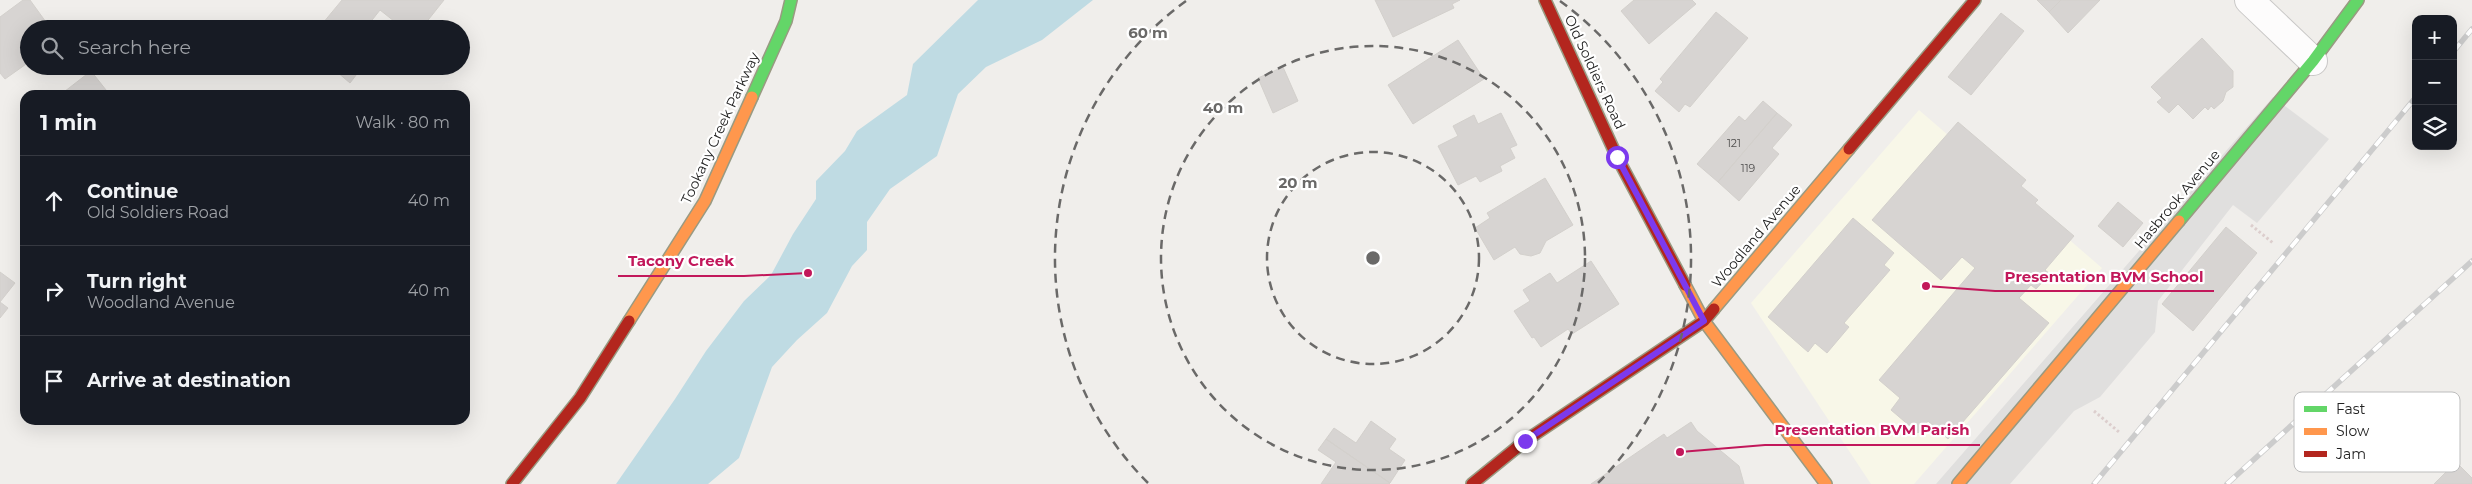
<!DOCTYPE html>
<html lang="en">
<head>
<meta charset="utf-8">
<style>
  :root { --surface:#171b24; --page:#20242c; --text:#f1f3f6; --muted:#9ea1a6; --line:#363941 }
  body { margin:0; font-family:Montserrat,sans-serif; background:var(--page); color:var(--text) }
  .controls { position:absolute; right:15px; top:15px; display:grid; overflow:hidden; border-radius:10px; box-shadow:0 5px 20px #0002 }
  .controls button { width:45px; height:45px; display:grid; place-items:center; padding:0; border:0; border-bottom:1px solid var(--line); background:var(--surface); color:var(--text); font:25px sans-serif }
  .stop { position:absolute; width:15px; height:15px; margin:-11px; border:4px solid #7c3aed; border-radius:50%; background:#fff }
  .stop.end { background:#7c3aed; border-color:#fff; box-shadow:0 1px 5px #0008 }
  .list { margin:0; padding:0; list-style:none }
  h2 { display:flex; justify-content:space-between; align-items:center; height:65px; margin:0; padding:0 20px; font-size:21px }
  h2 small { font-size:16px; font-weight:400; color:var(--muted) }
  .list li { display:grid; grid-template-columns:32px 1fr auto; gap:15px; align-items:center; box-sizing:border-box; height:90px; padding:0 20px; border-top:1px solid var(--line) }
  .list b { display:block; font-size:19px; white-space:nowrap }
  .list p { margin:0; font-size:16px; white-space:nowrap; color:var(--muted) }
  .list em { font-size:16px; font-style:normal; color:var(--muted) }
  .icon { flex:none; width:28px; height:28px; fill:none; stroke:currentColor; stroke-width:2; stroke-linecap:round; stroke-linejoin:round }
  .map { position:relative; flex:none; width:2472px; height:484px; overflow:hidden }
  .search { position:absolute; background:var(--surface); box-shadow:0 5px 20px #0002; left:20px; top:20px; width:450px; height:55px; display:flex; align-items:center; gap:12px; box-sizing:border-box; padding:0 18px; border-radius:28px; color:var(--muted); font-size:19px }
  .panel { position:absolute; background:var(--surface); box-shadow:0 5px 20px #0002; left:20px; top:90px; width:450px; height:335px; border-radius:15px }
  .map>svg:first-child { display:block }
  .education { fill:#f8f7e8 }
  .parking { fill:#e0dfde }
  .water { fill:#bfdbe3 }
  .building { fill:#d7d4d2; stroke:#d3d0cc }
  .lines { fill:none; stroke-linecap:round; stroke-linejoin:round }
  .street-casing { stroke:#c9c8c7; stroke-width:30 }
  .fast-casing { stroke:#999a82; stroke-width:14 }
  .slow-casing { stroke:#999a82; stroke-width:14 }
  .jam-casing { stroke:#999a82; stroke-width:14 }
  .path { stroke:#dccecd; stroke-width:3; stroke-dasharray:2.5 2.5; stroke-linecap:butt }
  .street { stroke:#fdfcfc; stroke-width:28 }
  .fast { stroke:#63d668; stroke-width:11 }
  .slow { stroke:#ff974d; stroke-width:11 }
  .jam { stroke:#b3261e; stroke-width:11 }
  .rail-casing { stroke:#ccc; stroke-width:5.5 }
  .rail { stroke:#fff; stroke-width:4; stroke-dasharray:11; stroke-linecap:butt }
  .route { stroke:#7c3aed; stroke-width:6 }
  .ring { fill:none; stroke:#6a6968; stroke-width:2.5; stroke-dasharray:9 6 }
  .labels { text-anchor:middle; stroke-width:4.5; stroke-linejoin:round; paint-order:stroke }
  .number-label { font-size:11px; fill:#4f4e4e }
  .street-label { font-size:14px; fill:#222; stroke:#fff }
  .key { fill:#fff; stroke:#bdbdbd; stroke-width:1 }
  .key-label { font-size:14px; fill:#222 }
  .centre { fill:#6a6968; stroke:#fff; stroke-width:2.5 }
  .ring-label { font-size:15px; text-anchor:middle; font-weight:bold; fill:#6a6968; stroke:#fff; stroke-width:4.5; stroke-linejoin:round; paint-order:stroke }
  .leader { fill:none; stroke:#c2185b; stroke-width:2 }
  .callout-dot { fill:#c2185b; stroke:#fff; stroke-width:2 }
  .callout-label { font-size:15px; text-anchor:middle; font-weight:bold; fill:#c2185b; stroke:#fff; stroke-width:4.5; stroke-linejoin:round; paint-order:stroke }
</style>
</head>
<body>
<div class="map">
<svg width="2472" height="484" viewBox="0 0 2472 484">
  <rect width="100%" height="100%" fill="#f0eeeb"/>
  <path class="education" d="M1919,110l183,158 -188,216h-43l-120,-181z"/>
  <path class="parking" d="M2273,97l56,42 -72,84 -24,-18 -75,96 -3,31 -55,65 -26,14 -64,73h-74z"/>
  <path class="water" d="M978,0h115l-51,40 -56,27 -28,27 -21,62 -47,33 -23,33v28l-15,16 -25,47 -30,27 -25,27 -33,91 -31,26h-92l59,-85 31,-48 38,-50 27,-26 22,-41 23,-35v-18l29,-30 12,-20 50,-36 6,-31z"/>
  <path class="building" d="M23,0h7l21,29h-22v33l-24,17 -5,-6v-56z
    M342,0h102l-23,29h-17l-24,-19 -15,19h-47z
    M1375,0h85l-8,4 2,4 -61,29z
    M1634,0h58l4,4 -47,40 -28,-33z
    M2037,0h24l-12,12z
    M2061,0h39l-32,33 -19,-21z
    M1716,12l32,26 -58,69 -5,-3 -6,8 -24,-21 8,-9 -3,-3z
    M2001,13l23,18 -53,64 -23,-18z
    M2202,38l31,33v16l-7,5 -3,9 -9,8 -3,-3 -3,4 -3,-3 -12,12 -15,-15 -9,9 -12,-11 5,-4 -11,-11z
    M1458,40l26,39 -71,45 -25,-39z
    M330,66h33l-13,17z
    M1283,67l15,34 -25,12 -15,-35z
    M91,71l19,24h-50z
    M1763,101l14,12 -59,69 -21,-18 42,-48 6,5z
    M1501,113l16,32 -7,3 5,10 -15,8 2,5 -22,11 -4,-6 -18,9 -20,-39 20,-10 -5,-10 21,-11 4,9z
    M1777,113l15,12 -20,23 7,6 -40,47 -21,-19z
    M1958,122l68,58 -5,6 17,14 -3,3 39,33 -29,34 5,4 -14,15 -5,-4 -12,13 30,25 -101,116 -20,-18 -10,12 -27,-23 9,-12 -21,-18 96,-112 -13,-11 -21,23 -69,-60z
    M1545,178l28,47 -27,16 -6,12 -9,3 -11,-2 -5,-7 -21,13 -19,-32 15,-10 -3,-5z
    M2118,202l25,21 -20,24 -25,-21z
    M1853,218l41,35 -10,12 6,5 -46,53 5,4 -22,26 -12,-10 -7,9 -40,-35z
    M2226,227l31,26 -64,78 -31,-27z
    M1591,261l28,43 -47,30 -4,-5 -27,18 -7,-10 -2,1 -18,-27 16,-10 -7,-11 27,-17 7,10z
    M0,272l15,11 -15,19 8,6 -8,10z
    M1371,421l25,18 -7,10 16,11 -15,23 -64,-44 8,-11 22,15z
    M1691,422l6,9 42,35 5,18h-153l73,-50 3,4z
    M1326,439l64,44 -1,1h-68l15,-22 -18,-12z
    M2456,462l16,16v6h-38z"/>
  <g class="lines">
    <g class="street-casing">
      <path id="street" d="M2249,0l64,61"/>
    </g>
    <g class="fast-casing">
      <path id="fast" d="M752,97l34,-76 5,-21
        M2179,221l134,-160 45,-61"/>
    </g>
    <g class="slow-casing">
      <path id="slow" d="M1685,285l19,36 122,163
        M1714,309l135,-160
        M629,321l76,-120 47,-104
        M1958,484l221,-263"/>
    </g>
    <g class="jam-casing">
      <path id="jam" d="M1545,0l72,157 68,128
        M1849,149l126,-149
        M512,484l68,-86 49,-77
        M1472,484l53,-43 179,-120 10,-12"/>
    </g>
    <path class="path" d="M2251,225l22,18
      M2094,411l25,21"/>
    <use href="#street" class="street"/>
    <use href="#fast" class="fast"/>
    <use href="#slow" class="slow"/>
    <use href="#jam" class="jam"/>
    <g class="rail-casing">
      <path id="rail" d="M2453,52l19,-23
        M2094,484l322,-387
        M2227,484l245,-223"/>
    </g>
    <use href="#rail" class="rail"/>
  </g>
  <g class="lines">
    <path class="route" d="M1525,441l179,-120 -87,-164"/>
  </g>
  <g class="ring">
    <circle cx="1373" cy="258" r="106"/>
    <circle cx="1373" cy="258" r="212"/>
    <path d="M1148 483A318 318 0 0 1 1186 1M1560 1A318 318 0 0 1 1598 483"/>
  </g>
  <g class="labels">
    <g class="number-label">
      <text x="1734" y="147">121</text>
      <text x="1748" y="172">119</text>
    </g>
    <g class="street-label">
      <text transform="translate(1595 72) rotate(65)" y="5">Old Soldiers Road</text>
      <text transform="translate(720 128) rotate(-65)" y="5">Tookany Creek Parkway</text>
      <text transform="translate(2177 199) rotate(-50)" y="5">Hasbrook Avenue</text>
      <text transform="translate(1756 236) rotate(-50)" y="5">Woodland Avenue</text>
    </g>
  </g>
  <rect x="2294" y="392" width="166" height="80" rx="8" class="key"/>
  <rect x="2304" y="406" width="23" height="6" fill="#63d668"/>
  <rect x="2304" y="428" width="23" height="7" fill="#ff974d"/>
  <rect x="2304" y="451" width="23" height="6" fill="#b3261e"/>
  <g class="key-label">
    <text x="2336" y="414">Fast</text>
    <text x="2336" y="436">Slow</text>
    <text x="2336" y="459">Jam</text>
  </g>
  <circle cx="1373" cy="258" r="8" class="centre"/>
  <g class="ring-label">
    <text x="1148" y="38">60 m</text>
    <text x="1223" y="113">40 m</text>
    <text x="1298" y="188">20 m</text>
  </g>
  <path class="leader" d="M808 273L744 276H618M1926 286L1995 291H2214M1680 452L1765 445H1980"/>
  <g class="callout-dot">
    <circle cx="808" cy="273" r="5"/>
    <circle cx="1926" cy="286" r="5"/>
    <circle cx="1680" cy="452" r="5"/>
  </g>
  <g class="callout-label">
    <text x="681" y="266">Tacony Creek</text>
    <text x="2104" y="282">Presentation BVM School</text>
    <text x="1872" y="435">Presentation BVM Parish</text>
  </g>
</svg>
<div class="controls">
<button>+</button>
<button>−</button>
<button><svg class="icon" aria-label="layers" viewBox="0 0 24 24"><path d="M12 4l9 5-9 5-9-5zM3 14l9 5 9-5"/></svg></button>
</div>
<div class="stop" style="left:1617px;top:157px"></div>
<div class="stop end" style="left:1525px;top:441px"></div>
<div class="search"><svg class="icon" aria-label="search" viewBox="0 0 24 24"><circle cx="10" cy="10" r="6"/><path d="M15 15l6 6"/></svg>Search here</div>
<section class="panel">
<h2>1 min<small>Walk · 80 m</small></h2>
<ul class="list">
<li><svg class="icon" aria-label="ahead" viewBox="0 0 24 24"><path d="M12 20V5M6 11l6-6 6 6"/></svg><div><b>Continue</b><p>Old Soldiers Road</p></div><em>40 m</em></li>
<li><svg class="icon" aria-label="right" viewBox="0 0 24 24"><path d="M7 20v-9h11M14 6l5 5-5 5"/></svg><div><b>Turn right</b><p>Woodland Avenue</p></div><em>40 m</em></li>
<li><svg class="icon" aria-label="arrive" viewBox="0 0 24 24"><path d="M6 21V4h12l-3 4 3 4H6"/></svg><div><b>Arrive at destination</b></div></li>
</ul>
</section>
</div>
</body>
</html>
